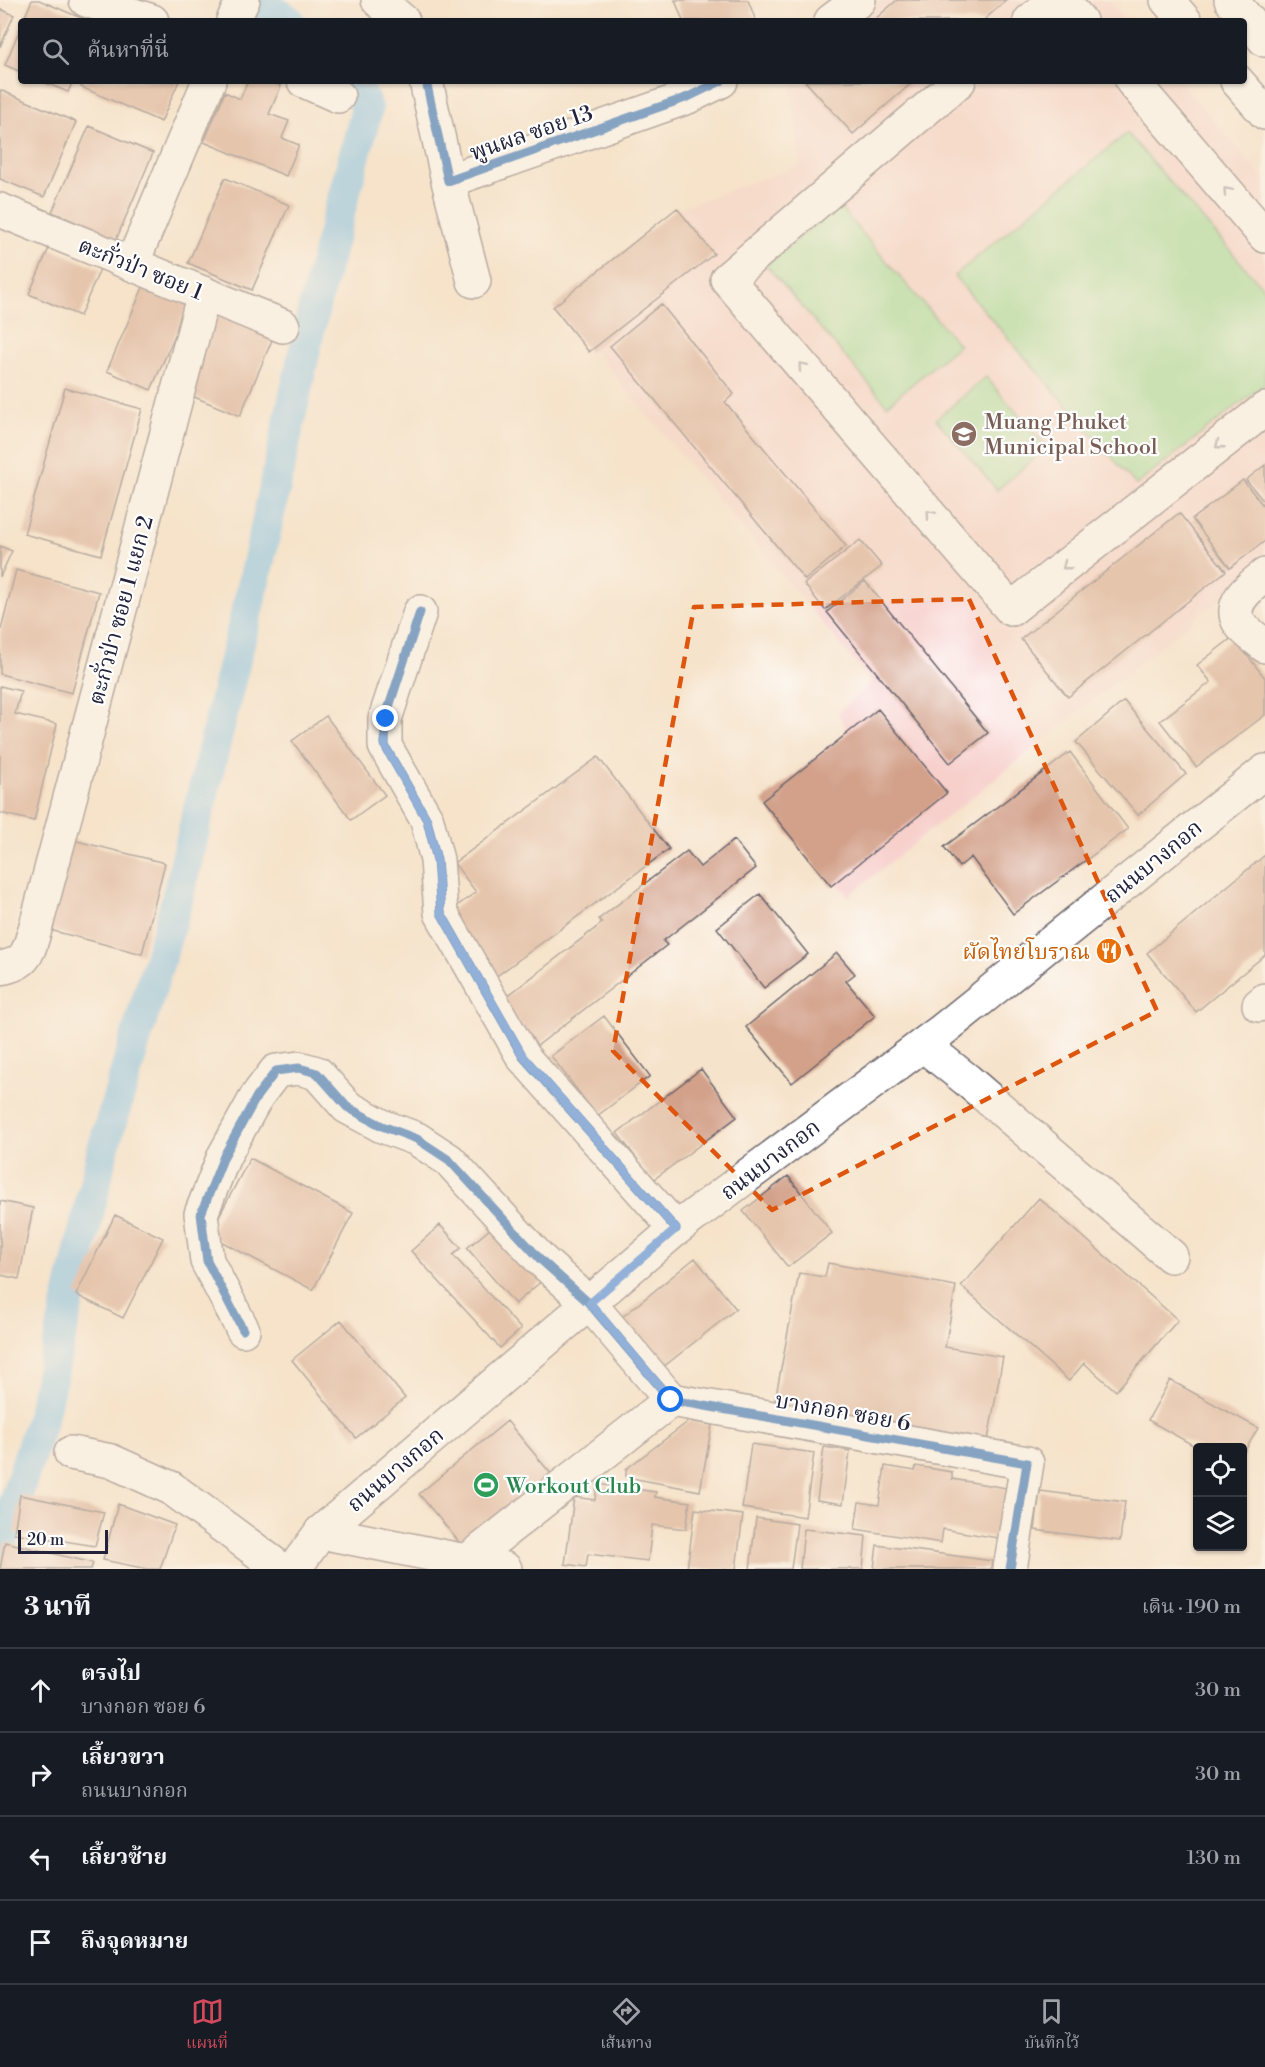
<!DOCTYPE html>
<html lang="th">
<head>
<meta charset="utf-8">
<style>
  :root { --surface:#171b24; --page:#242831; --text:#f1f3f6; --muted:#9ea1a6; --line:#363941; --accent:#d1495b }
  body { margin:0; font-family:"Libre Bodoni","Noto Serif Thai",serif; background:var(--page); color:var(--text) }
  .controls { position:absolute; right:18px; bottom:18px; display:grid; overflow:hidden; border-radius:6px; box-shadow:0 2px 4px #0004 }
  .controls button { width:54px; height:54px; display:grid; place-items:center; padding:0; border:0; border-bottom:2px solid var(--line); background:var(--surface); color:var(--text); font:30px sans-serif }
  .scale { position:absolute; left:18px; bottom:15px; width:90px; box-sizing:border-box; padding-left:6px; border:3px solid #22223b; border-top:0; font-size:16px; line-height:21px; white-space:nowrap; color:#22223b; -webkit-text-stroke:4px #fff; paint-order:stroke }
  .stop { position:absolute; width:18px; height:18px; margin:-14px; border:4px solid #1a73e8; border-radius:50%; background:#fff }
  .stop.end { background:#1a73e8; border-color:#fff; box-shadow:0 2px 6px #0008 }
  .list { margin:0; padding:0; list-style:none }
  h2 { display:flex; justify-content:space-between; align-items:center; height:78px; margin:0; padding:0 24px; font-size:26px }
  h2 small { font-size:20px; font-weight:400; color:var(--muted) }
  .list li { display:grid; grid-template-columns:39px 1fr auto; gap:18px; align-items:center; box-sizing:border-box; height:84px; padding:0 24px; border-top:2px solid var(--line) }
  .list b { display:block; font-size:22px; white-space:nowrap }
  .list p { margin:0; font-size:20px; white-space:nowrap; color:var(--muted) }
  .list em { font-size:20px; font-style:normal; color:var(--muted) }
  .icon { flex:none; width:33px; height:33px; fill:none; stroke:currentColor; stroke-width:2; stroke-linecap:round; stroke-linejoin:round }
  .map { position:relative; flex:none; width:1265px; height:1569px; overflow:hidden }
  .search { position:absolute; background:var(--surface); box-shadow:0 2px 4px #0004; left:18px; right:18px; top:18px; height:66px; display:flex; align-items:center; gap:15px; box-sizing:border-box; padding:0 21px; border-radius:6px; color:var(--muted); font-size:22px }
  .sheet { height:414px; background:var(--surface) }
  nav { display:flex; justify-content:space-around; align-items:center; box-sizing:border-box; height:84px; border-top:2px solid var(--line); background:var(--surface); font-size:16px; color:var(--muted) }
  nav a { display:grid; justify-items:center; gap:3px }
  nav .on { color:var(--accent) }
  .map>svg:first-child { display:block }
  .built { fill:#f7d0cc }
  .green { fill:#98de97; stroke:#5d8069; stroke-width:1.5 }
  .lines { fill:none; stroke-linecap:round; stroke-linejoin:round }
  .canal { stroke:#74c0ee; stroke-width:32 }
  .building { fill:#d3a18a }
  .minor-casing { stroke:#6c666d; stroke-width:36 }
  .major-casing { stroke:#6c666d; stroke-width:36 }
  .minor { stroke:#fff; stroke-width:33 }
  .major { stroke:#fff; stroke-width:33 }
  .cycleway-casing { stroke:#fff; stroke-width:13 }
  .cycleway { stroke:#0057b8; stroke-width:9 }
  .oneway { stroke:#9c9ca7 }
  .route { stroke:#1a73e8; stroke-width:8 }
  .marked { fill:none; stroke:#de560e; stroke-width:4.5; stroke-dasharray:12 8; stroke-linejoin:round }
  .labels { text-anchor:middle; stroke-width:4.5; stroke-linejoin:round; paint-order:stroke }
  .street-label { font-size:22px; fill:#22223b; stroke:#fff }
  .education-label { font-size:22px; fill:#785e54; stroke:#fff; text-anchor:start }
  .food-label { font-size:22px; fill:#c56008; stroke:#fff; text-anchor:end }
  .leisure-label { font-size:22px; fill:#27864d; stroke:#fff; text-anchor:start }
</style>
</head>
<body>
<div class="map">
<svg width="1265" height="1569" viewBox="0 0 1265 1569">
  <rect width="100%" height="100%" fill="#fff"/>
  <filter id="ink" filterUnits="userSpaceOnUse"><feTurbulence type="fractalNoise" baseFrequency=".0167" numOctaves="2"/><feDisplacementMap in="SourceGraphic" scale="12" xChannelSelector="R" yChannelSelector="G"/><feConvolveMatrix kernelMatrix="1 2 1 2 8 2 1 2 1" color-interpolation-filters="sRGB"/></filter>
  <filter id="wash" filterUnits="userSpaceOnUse"><feTurbulence type="fractalNoise" baseFrequency=".008" numOctaves="4" result="noise"/><feDisplacementMap in="SourceGraphic" scale="24" xChannelSelector="R" yChannelSelector="G"/><feGaussianBlur stdDeviation="1.35" result="paint"/><feColorMatrix in="noise" values="0 0 0 0 0 0 0 0 0 0 0 0 0 0 0 0 0 1.4 0 .05"/><feComposite in="paint" operator="in"/></filter>
  <g filter="url(#wash)">
    <rect width="100%" height="100%" fill="#f6e3cb"/>
    <path class="built" d="M881,0h227l18,21h-270z
      M791,81h388l86,98v384l-417,333 -81,-98 80,-67 -9,-18 34,-31 -317,-377 122,-96 123,-44z"/>
    <path class="green" d="M1127,133l138,157v94l-129,101 -182,-209z
      M838,205l121,140 -72,60 -121,-140z
      M986,377l61,71 -50,42 -61,-71z"/>
    <g class="lines">
      <path class="canal" d="M249,0l30,14 10,7
        M0,1547l42,-130 61,-268 74,-249 80,-331 58,-266 52,-194 -12,-28"/>
    </g>
    <g id="blocks">
      <path class="building" d="M32,0h7l49,21h-65z
        M675,0h73l8,21h-73z
        M897,0h109l-23,21h-110z
        M0,9l14,6 -14,32z
        M21,26v46l-16,-7z
        M41,81h32l-5,11z
        M84,81h95l-18,41 -80,-35z
        M248,81h21l12,5 -12,28 20,7 -7,17 17,7 -13,31 -82,-34 21,-50 15,7z
        M805,81h109l-61,53z
        M0,90l76,32 -32,75 -44,-18z
        M89,126l64,27 -37,87 -64,-28z
        M225,178l64,27 -37,85 -64,-27z
        M677,208l37,46 -125,98 -36,-45z
        M49,248l51,21 -20,47 -51,-22z
        M144,285l45,18 -38,87 -44,-19z
        M661,304l73,90 -9,8 121,144 -41,34 -195,-234z
        M216,308l59,25 -35,83 -60,-25z
        M65,388l77,21 -41,146 -77,-21z
        M1265,465v38l-19,-23z
        M1243,480l22,28v33l-35,27 -38,-49z
        M1179,513l47,58 -158,126 -47,-58z
        M860,540l22,26 -57,44 -21,-26z
        M0,546l12,5 -12,26z
        M16,570l83,22 -27,101 -72,-19v-41z
        M865,581l123,152 -38,30 -123,-151z
        M1233,637l32,41v37l-69,52 -36,-46 51,-39 -14,-17z
        M0,686l21,5 -6,23 42,10 -23,97 -34,-8z
        M1124,701l62,73 -48,41 -62,-73z
        M878,709l69,84 -116,93 -69,-85z
        M326,716l59,79 -34,25 -59,-79z
        M1070,752l58,77 -115,85 -42,-57 -12,10 -15,-20z
        M598,757l71,92 -175,129 -48,-64 30,-22 -22,-29z
        M61,837l104,26 -23,91 -104,-27z
        M734,840l22,28 -93,73 4,4 -130,101 -36,-45 101,-78 -3,-4 88,-68 13,16z
        M1265,855v100l-69,57 -49,-59z
        M760,894l48,60 -44,34 -47,-60z
        M837,953l18,21 -9,7 29,35 -83,67 -46,-56z
        M604,1016l46,60 -53,40 -46,-60z
        M701,1069l36,48 -84,63 -36,-47z
        M250,1158l103,55 -40,77 -104,-55z
        M788,1176l44,57 -44,34 -45,-56z
        M1039,1198l139,122 -62,71 -32,-28 -15,18 -108,-95z
        M0,1201l33,7 -14,71 -19,-4z
        M115,1215l48,23 -40,80 -47,-23z
        M496,1224l48,55 -29,25 -48,-56z
        M440,1225l21,23 -8,7 68,74 -21,19 -89,-97z
        M695,1258l41,51 -79,63 -41,-50z
        M828,1263l128,23 -11,61 58,10 -16,88 -213,-39 25,-133 26,4z
        M341,1320l64,78 -49,40 -64,-78z
        M1170,1380l88,48 -16,28v-8h-44l-50,-28z
        M507,1421l45,54 -88,73 -45,-54z
        M689,1421l23,4 -12,66 -74,-14v-8z
        M751,1444l63,9 -9,64 -63,-9z
        M824,1447l26,4 -7,53 -26,-4z
        M885,1466l30,5 1,-5 36,6v7l55,9 -9,50 -55,-9 -2,14 -86,-14 4,-27 20,3z
        M597,1484l59,8 -1,5 35,5 -4,27 -34,-4 -4,36 -60,-7 -2,13 -21,-3 9,-67 21,3z
        M1040,1491l85,11 -5,39 -85,-11z
        M20,1495l84,17 -9,34 -81,-13z
        M118,1504l57,21 -15,44h-13l-44,-9z
        M695,1509l48,6 -7,54h-49z
        M756,1518l41,6 -6,45h-41z
        M804,1529l62,7 -3,33h-63z
        M5,1542l88,21 -2,6h-91z
        M877,1545l115,16 -1,8h-117z"/>
    </g>
  </g>
  <g filter="url(#ink)">
    <use href="#blocks" fill-opacity="0" stroke="#6c666d" stroke-width="1.5"/>
    <g class="lines">
      <g class="minor-casing">
        <path id="minor" d="M86,0l66,21
          M378,0l25,21
          M1062,0l18,21
          M233,21l10,-21
          M831,21l28,-21
          M1030,21l24,-21
          M304,81l34,15
          M426,81l22,100 240,-84 33,-16
          M959,81l-232,198 284,330 254,-200
          M1132,81l133,155
          M448,181l26,100
          M0,210l283,116
          M132,264l77,-183
          M1265,575c-14,11 -39,29 -25,49 6,8 18,16 25,22
          M420,612l-35,107v27l42,74 10,40 4,53 82,144 153,172
          M0,968c29,-5 28,-17 36,-42l168,-633
          M1259,1005l6,-5
          M923,1045l44,35 204,176
          M243,1330l-36,-69 -6,-47 23,-58 33,-60 19,-25 23,-3 18,5 30,34 35,19 35,13 32,21 92,100 48,43 82,97 356,63 -17,106
          M71,1453l40,8 60,27 110,81
          M321,1532l184,37
          M466,1562l205,-162"/>
      </g>
      <g class="major-casing">
        <path id="major" d="M1167,0l18,21
          M1231,0l34,40
          M1237,81l28,32
          M294,1569l27,-37 355,-303 264,-197 325,-261"/>
      </g>
      <use href="#minor" class="minor"/>
      <use href="#major" class="major"/>
      <g class="cycleway-casing">
        <path id="cycleway" d="M426,81l22,100 240,-84 33,-16
          M420,612l-35,107v27l42,74 10,40 4,53 82,144 153,172
          M243,1330l-36,-69 -6,-47 23,-58 33,-60 19,-25 23,-3 18,5 30,34 35,19 35,13 32,21 92,100 48,43 82,97 356,63 -17,106"/>
      </g>
      <use href="#cycleway" class="cycleway"/>
    </g>
    <defs><path id="oneway-chevron" d="M-2-3.5L2.5 0L-2 3.5" fill="none" stroke-width="1.6" stroke-linecap="round" stroke-linejoin="round" transform="scale(1.5)"/></defs>
    <g class="oneway">
      <use href="#oneway-chevron" transform="translate(1227 191) rotate(-131)"/>
      <use href="#oneway-chevron" transform="translate(802 366) rotate(-131)"/>
      <use href="#oneway-chevron" transform="translate(1219 445) rotate(142)"/>
      <use href="#oneway-chevron" transform="translate(930 514) rotate(-131)"/>
      <use href="#oneway-chevron" transform="translate(1066 566) rotate(142)"/>
    </g>
  </g>
  <g class="lines" filter="url(#ink)">
    <path class="route" d="M386,719l-1,27 42,74 10,40 4,53 82,143 153,173 -86,74 81,97"/>
  </g>
  <path d="M0 0H1265V1569H0ZM969,599l188,412 -385,199 -159,-159 81,-444z" fill="#f6e3cb" fill-opacity=".55" fill-rule="evenodd"/>
  <path class="marked" d="M969,599l188,412 -385,199 -159,-159 81,-444z"/>
  <defs>
    <g id="school-disc" transform="scale(1.35)"><circle r="9.5" fill="#8d6e63" stroke="#fff"/><path d="M0-5L7-2L0 1L-7-2ZM-4 1L0 2.5L4 1V4Q0 6-4 4Z" fill="#fff"/></g>
    <g id="restaurant-disc" transform="scale(1.35)"><circle r="9.5" fill="#e8710a" stroke="#fff"/><path d="M-5-6h1v4h1v-4h1v4h1v-4h1v5L-1.5 .5V6h-2V.5L-5-1ZM5-6V6H3V1.5H1.5Q1.5-4 5-6Z" fill="#fff"/></g>
    <g id="stadium-disc" transform="scale(1.35)"><circle r="9.5" fill="#2e9e5b" stroke="#fff"/><path d="M0-5a6.5 5 0 1 0 0 10a6.5 5 0 1 0 0-10ZM-3.5-1.8h7v3.6h-7Z" fill="#fff"/></g>
  </defs>
  <g fill-rule="evenodd">
    <use href="#school-disc" x="964" y="434"/>
    <use href="#restaurant-disc" x="1109" y="951"/>
    <use href="#stadium-disc" x="486" y="1485"/>
  </g>
  <g class="labels">
    <g class="street-label">
      <text transform="translate(531 132) rotate(-19)" y="8">พูนผล ซอย 13</text>
      <text transform="translate(141 268) rotate(22)" y="8">ตะกั่วป่า ซอย 1</text>
      <text transform="translate(120 610) rotate(-75)" y="8">ตะกั่วป่า ซอย 1 แยก 2</text>
      <text transform="translate(1153 861) rotate(-39)" y="8">ถนนบางกอก</text>
      <text transform="translate(770 1159) rotate(-37)" y="8">ถนนบางกอก</text>
      <text transform="translate(843 1411) rotate(10)" y="8">บางกอก ซอย 6</text>
      <text transform="translate(395 1469) rotate(-40)" y="8">ถนนบางกอก</text>
    </g>
    <g class="education-label">
      <text x="984" y="429">Muang Phuket<tspan x="984" dy="25">Municipal School</tspan></text>
    </g>
    <g class="food-label">
      <text x="1090" y="959">ผัดไทยโบราณ</text>
    </g>
    <g class="leisure-label">
      <text x="506" y="1493">Workout Club</text>
    </g>
  </g>
</svg>
<div class="controls">
<button><svg class="icon" aria-label="locate" viewBox="0 0 24 24"><circle cx="12" cy="12" r="6"/><path d="M12 2v4M12 18v4M2 12h4M18 12h4"/></svg></button>
<button><svg class="icon" aria-label="layers" viewBox="0 0 24 24"><path d="M12 4l9 5-9 5-9-5zM3 14l9 5 9-5"/></svg></button>
</div>
<div class="scale">20 m</div>
<div class="stop" style="left:671px;top:1400px"></div>
<div class="stop end" style="left:386px;top:719px"></div>
<div class="search"><svg class="icon" aria-label="search" viewBox="0 0 24 24"><circle cx="10" cy="10" r="6"/><path d="M15 15l6 6"/></svg>ค้นหาที่นี่</div>
</div>
<section class="sheet">
<h2>3 นาที<small>เดิน · 190 m</small></h2>
<ul class="list">
<li><svg class="icon" aria-label="ahead" viewBox="0 0 24 24"><path d="M12 20V5M6 11l6-6 6 6"/></svg><div><b>ตรงไป</b><p>บางกอก ซอย 6</p></div><em>30 m</em></li>
<li><svg class="icon" aria-label="right" viewBox="0 0 24 24"><path d="M7 20v-9h11M14 6l5 5-5 5"/></svg><div><b>เลี้ยวขวา</b><p>ถนนบางกอก</p></div><em>30 m</em></li>
<li><svg class="icon" aria-label="left" viewBox="0 0 24 24"><path d="M17 20v-9H6M10 6l-5 5 5 5"/></svg><div><b>เลี้ยวซ้าย</b></div><em>130 m</em></li>
<li><svg class="icon" aria-label="arrive" viewBox="0 0 24 24"><path d="M6 21V4h12l-3 4 3 4H6"/></svg><div><b>ถึงจุดหมาย</b></div></li>
</ul>
</section>
<nav>
<a class="on"><svg class="icon" aria-label="map" viewBox="0 0 24 24"><path d="M3 6l6-2 6 2 6-2v14l-6 2-6-2-6 2zM9 4v14M15 6v14"/></svg>แผนที่</a>
<a><svg class="icon" aria-label="directions" viewBox="0 0 24 24"><path d="M12 3l9 9-9 9-9-9zM9 14v-3h6M13 9l2 2-2 2"/></svg>เส้นทาง</a>
<a><svg class="icon" aria-label="saved" viewBox="0 0 24 24"><path d="M7 4h10v16l-5-4-5 4z"/></svg>บันทึกไว้</a>
</nav>
</body>
</html>
